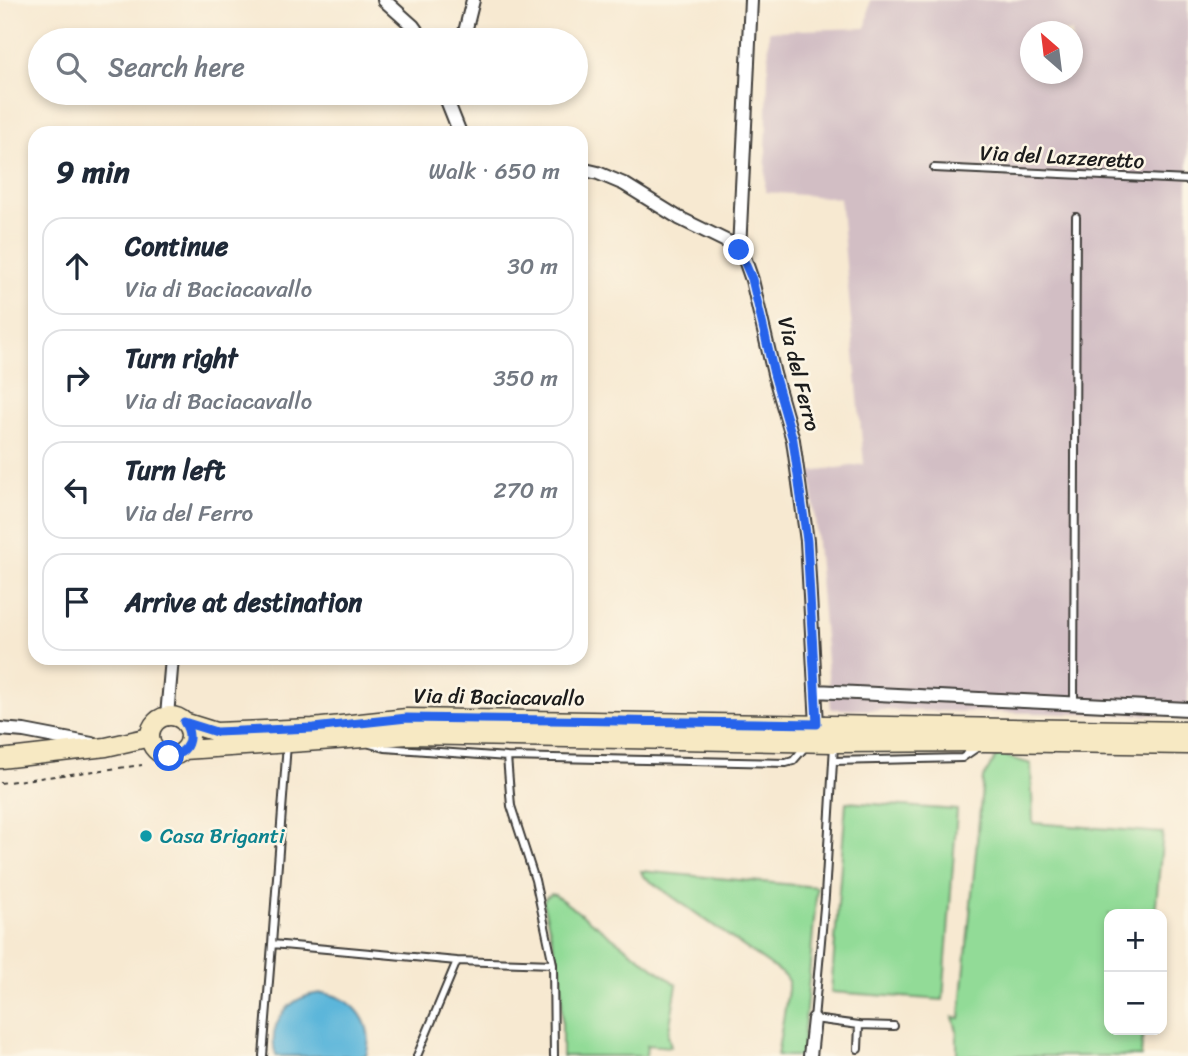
<!DOCTYPE html>
<html lang="en">
<head>
<meta charset="utf-8">
<style>
  :root { --surface:#fff; --page:#f2f2f3; --text:#1f2937; --muted:#747a83; --line:#e0e1e3 }
  body { margin:0; font-family:Sriracha,sans-serif; background:var(--page); color:var(--text) }
  .controls { position:absolute; right:21px; bottom:21px; display:grid; overflow:hidden; border-radius:14px; box-shadow:0 4px 10px #0003 }
  .controls button { width:63px; height:63px; display:grid; place-items:center; padding:0; border:0; border-bottom:2px solid var(--line); background:var(--surface); color:var(--text); font:35px sans-serif }
  .compass { position:absolute; left:1020px; top:21px; width:63px; height:63px; border-radius:50%; background:var(--surface); box-shadow:0 4px 10px #0003; rotate:332deg }
  .stop { position:absolute; width:21px; height:21px; margin:-16px; border:5px solid #2563eb; border-radius:50%; background:#fff }
  .stop.end { background:#2563eb; border-color:#fff; box-shadow:0 2px 7px #0008 }
  .list { margin:0; padding:0; list-style:none }
  h2 { display:flex; justify-content:space-between; align-items:center; height:91px; margin:0; padding:0 28px; font-size:30px }
  h2 small { font-size:23px; font-weight:400; color:var(--muted) }
  .list li { display:grid; grid-template-columns:46px 1fr auto; gap:21px; align-items:center; box-sizing:border-box; height:98px; margin:0 14px 14px; padding:0 14px; border:2px solid var(--line); border-radius:21px }
  .list b { display:block; font-size:26px; white-space:nowrap }
  .list p { margin:0; font-size:23px; white-space:nowrap; color:var(--muted) }
  .list em { font-size:23px; font-style:normal; color:var(--muted) }
  .icon { flex:none; width:38px; height:38px; fill:none; stroke:currentColor; stroke-width:2; stroke-linecap:round; stroke-linejoin:round }
  .map { position:relative; flex:none; width:1188px; height:1056px; overflow:hidden }
  .search { position:absolute; background:var(--surface); box-shadow:0 4px 10px #0003; left:28px; top:28px; width:560px; height:77px; display:flex; align-items:center; gap:18px; box-sizing:border-box; padding:0 24px; border-radius:38px; color:var(--muted); font-size:26px }
  .panel { position:absolute; background:var(--surface); box-shadow:0 4px 10px #0003; left:28px; top:126px; width:560px; height:539px; border-radius:21px }
  .map>svg:first-child { display:block }
  .industrial { fill:#d2bec4; fill-rule:evenodd }
  .green { fill:#92db97; stroke:#577c5a; stroke-width:2 }
  .water { fill:#5cb6da; stroke:#3c697b; stroke-width:2 }
  .lines { fill:none; stroke-linecap:round; stroke-linejoin:round }
  .lane-casing { stroke:#3d3b37; stroke-width:10 }
  .street-casing { stroke:#3d3b37; stroke-width:16 }
  .secondary-casing { stroke:#3d3b37; stroke-width:21 }
  .path { stroke:#3d3b37; stroke-width:2; stroke-dasharray:5 5; stroke-linecap:butt }
  .lane { stroke:#fff; stroke-width:6 }
  .street { stroke:#fff; stroke-width:12 }
  .secondary { stroke:#f7e9c3; stroke-width:18 }
  .route { stroke:#2563eb; stroke-width:9 }
  .culture-dot { fill:#0f9aa8; stroke:#fcf5e5; stroke-width:2.5 }
  .labels { text-anchor:middle; stroke-width:5; stroke-linejoin:round; paint-order:stroke }
  .street-label { font-size:21px; fill:#1c1c1c; stroke:#fcf5e5 }
  .culture-label { font-size:21px; fill:#0d838f; stroke:#fcf5e5; text-anchor:start }
</style>
</head>
<body>
<div class="map">
<svg width="1188" height="1056" viewBox="0 0 1188 1056">
  <rect width="100%" height="100%" fill="#fcf5e5"/>
  <filter id="ink" filterUnits="userSpaceOnUse"><feTurbulence type="fractalNoise" baseFrequency=".0143" numOctaves="2"/><feDisplacementMap in="SourceGraphic" scale="14" xChannelSelector="R" yChannelSelector="G"/><feConvolveMatrix kernelMatrix="1 2 1 2 8 2 1 2 1" color-interpolation-filters="sRGB"/></filter>
  <filter id="wash" filterUnits="userSpaceOnUse"><feTurbulence type="fractalNoise" baseFrequency=".00686" numOctaves="4" result="noise"/><feDisplacementMap in="SourceGraphic" scale="28" xChannelSelector="R" yChannelSelector="G"/><feGaussianBlur stdDeviation="1.57" result="paint"/><feColorMatrix in="noise" values="0 0 0 0 0 0 0 0 0 0 0 0 0 0 0 0 0 1.4 0 .05"/><feComposite in="paint" operator="in"/></filter>
  <g filter="url(#wash)">
    <rect width="100%" height="100%" fill="#f7e9d1"/>
    <path class="industrial" d="M870,0h318v716l-357,-7 -20,-237 53,-8 -24,-266 -75,-6 4,-161 97,-3zM1030,32h42v42h-42z"/>
    <path class="green" d="M998,754l33,10 2,59 130,10 -8,81h-46v116h34l-2,26h-184v-25l-4,-14 7,1 23,-240z
      M846,802l111,8 -14,190 -112,-8z
      M641,871l176,16 -15,169h-25l11,-66v-9l-4,-6 -141,-99z
      M551,894l4,1 122,90 -9,50 3,12 -24,-2 -1,11h-84v-67l-8,-43 -11,-43 2,-5z"/>
    <path class="water" d="M323,993c32,5 53,31 43,63h-90c-10,-34 14,-61 47,-63z"/>
  </g>
  <g filter="url(#ink)">
    <g class="lines">
      <g class="lane-casing">
        <path id="lane" d="M934,168l254,12
          M1074,703l2,-486
          M370,744l15,4 122,9 279,6 7,-2 13,-15
          M834,745l-9,151 -11,123 45,6 -1,24
          M507,757l4,49 24,74 18,84 1,92
          M833,761l129,-3 16,-11
          M272,944l15,-200
          M859,1025l35,1
          M263,1056l9,-112 185,17 96,3
          M417,1056l40,-95"/>
      </g>
      <g class="street-casing">
        <path id="street" d="M384,0l29,26 10,14
          M463,40l10,-40
          M444,93l16,40
          M581,169l17,4 26,11 55,34 51,25 9,7 6,10 7,20 22,94 19,66 14,101 10,184
          M739,250l12,-250
          M815,691l373,18
          M167,716l5,-58
          M0,729l24,2 68,13
          M810,1056l4,-37"/>
      </g>
      <g class="secondary-casing">
        <path id="secondary" d="M150 736a20 20 0 1 1 40 0a20 20 0 1 1-40 0Z
          M184,722l32,10 97,-4 94,-10 781,13
          M184,750l225,-15 425,8 151,-1 203,3
          M0,759l106,-12 44,-10"/>
      </g>
      <path class="path" d="M434,37l6,3
        M0,783l142,-18"/>
      <use href="#lane" class="lane"/>
      <use href="#street" class="street"/>
      <use href="#secondary" class="secondary"/>
    </g>
  </g>
  <g class="lines" filter="url(#ink)">
    <path class="route" d="M169,756c20,-2 25,-19 15,-34l32,10 97,-4 94,-10 410,6 -10,-183 -14,-101 -19,-66 -22,-95 -13,-29"/>
  </g>
  <circle class="culture-dot" cx="146" cy="836" r="7"/>
  <g class="labels">
    <g class="street-label">
      <text transform="translate(1062 157) rotate(3)" y="7">Via del Lazzeretto</text>
      <text transform="translate(799 374) rotate(76)" y="7">Via del Ferro</text>
      <text transform="translate(499 697) rotate(1)" y="7">Via di Baciacavallo</text>
    </g>
    <g class="culture-label">
      <text x="160" y="843">Casa Briganti</text>
    </g>
  </g>
</svg>
<div class="controls">
<button>+</button>
<button>−</button>
</div>
<svg class="compass" viewBox="-18 -18 36 36"><path d="M0-13l5 13h-10z" fill="#e53935"/><path d="M0 13l5-13h-10z" fill="#747a83"/></svg>
<div class="stop" style="left:169px;top:756px"></div>
<div class="stop end" style="left:739px;top:250px"></div>
<div class="search"><svg class="icon" aria-label="search" viewBox="0 0 24 24"><circle cx="10" cy="10" r="6"/><path d="M15 15l6 6"/></svg>Search here</div>
<section class="panel">
<h2>9 min<small>Walk · 650 m</small></h2>
<ul class="list">
<li><svg class="icon" aria-label="ahead" viewBox="0 0 24 24"><path d="M12 20V5M6 11l6-6 6 6"/></svg><div><b>Continue</b><p>Via di Baciacavallo</p></div><em>30 m</em></li>
<li><svg class="icon" aria-label="right" viewBox="0 0 24 24"><path d="M7 20v-9h11M14 6l5 5-5 5"/></svg><div><b>Turn right</b><p>Via di Baciacavallo</p></div><em>350 m</em></li>
<li><svg class="icon" aria-label="left" viewBox="0 0 24 24"><path d="M17 20v-9H6M10 6l-5 5 5 5"/></svg><div><b>Turn left</b><p>Via del Ferro</p></div><em>270 m</em></li>
<li><svg class="icon" aria-label="arrive" viewBox="0 0 24 24"><path d="M6 21V4h12l-3 4 3 4H6"/></svg><div><b>Arrive at destination</b></div></li>
</ul>
</section>
</div>
</body>
</html>
